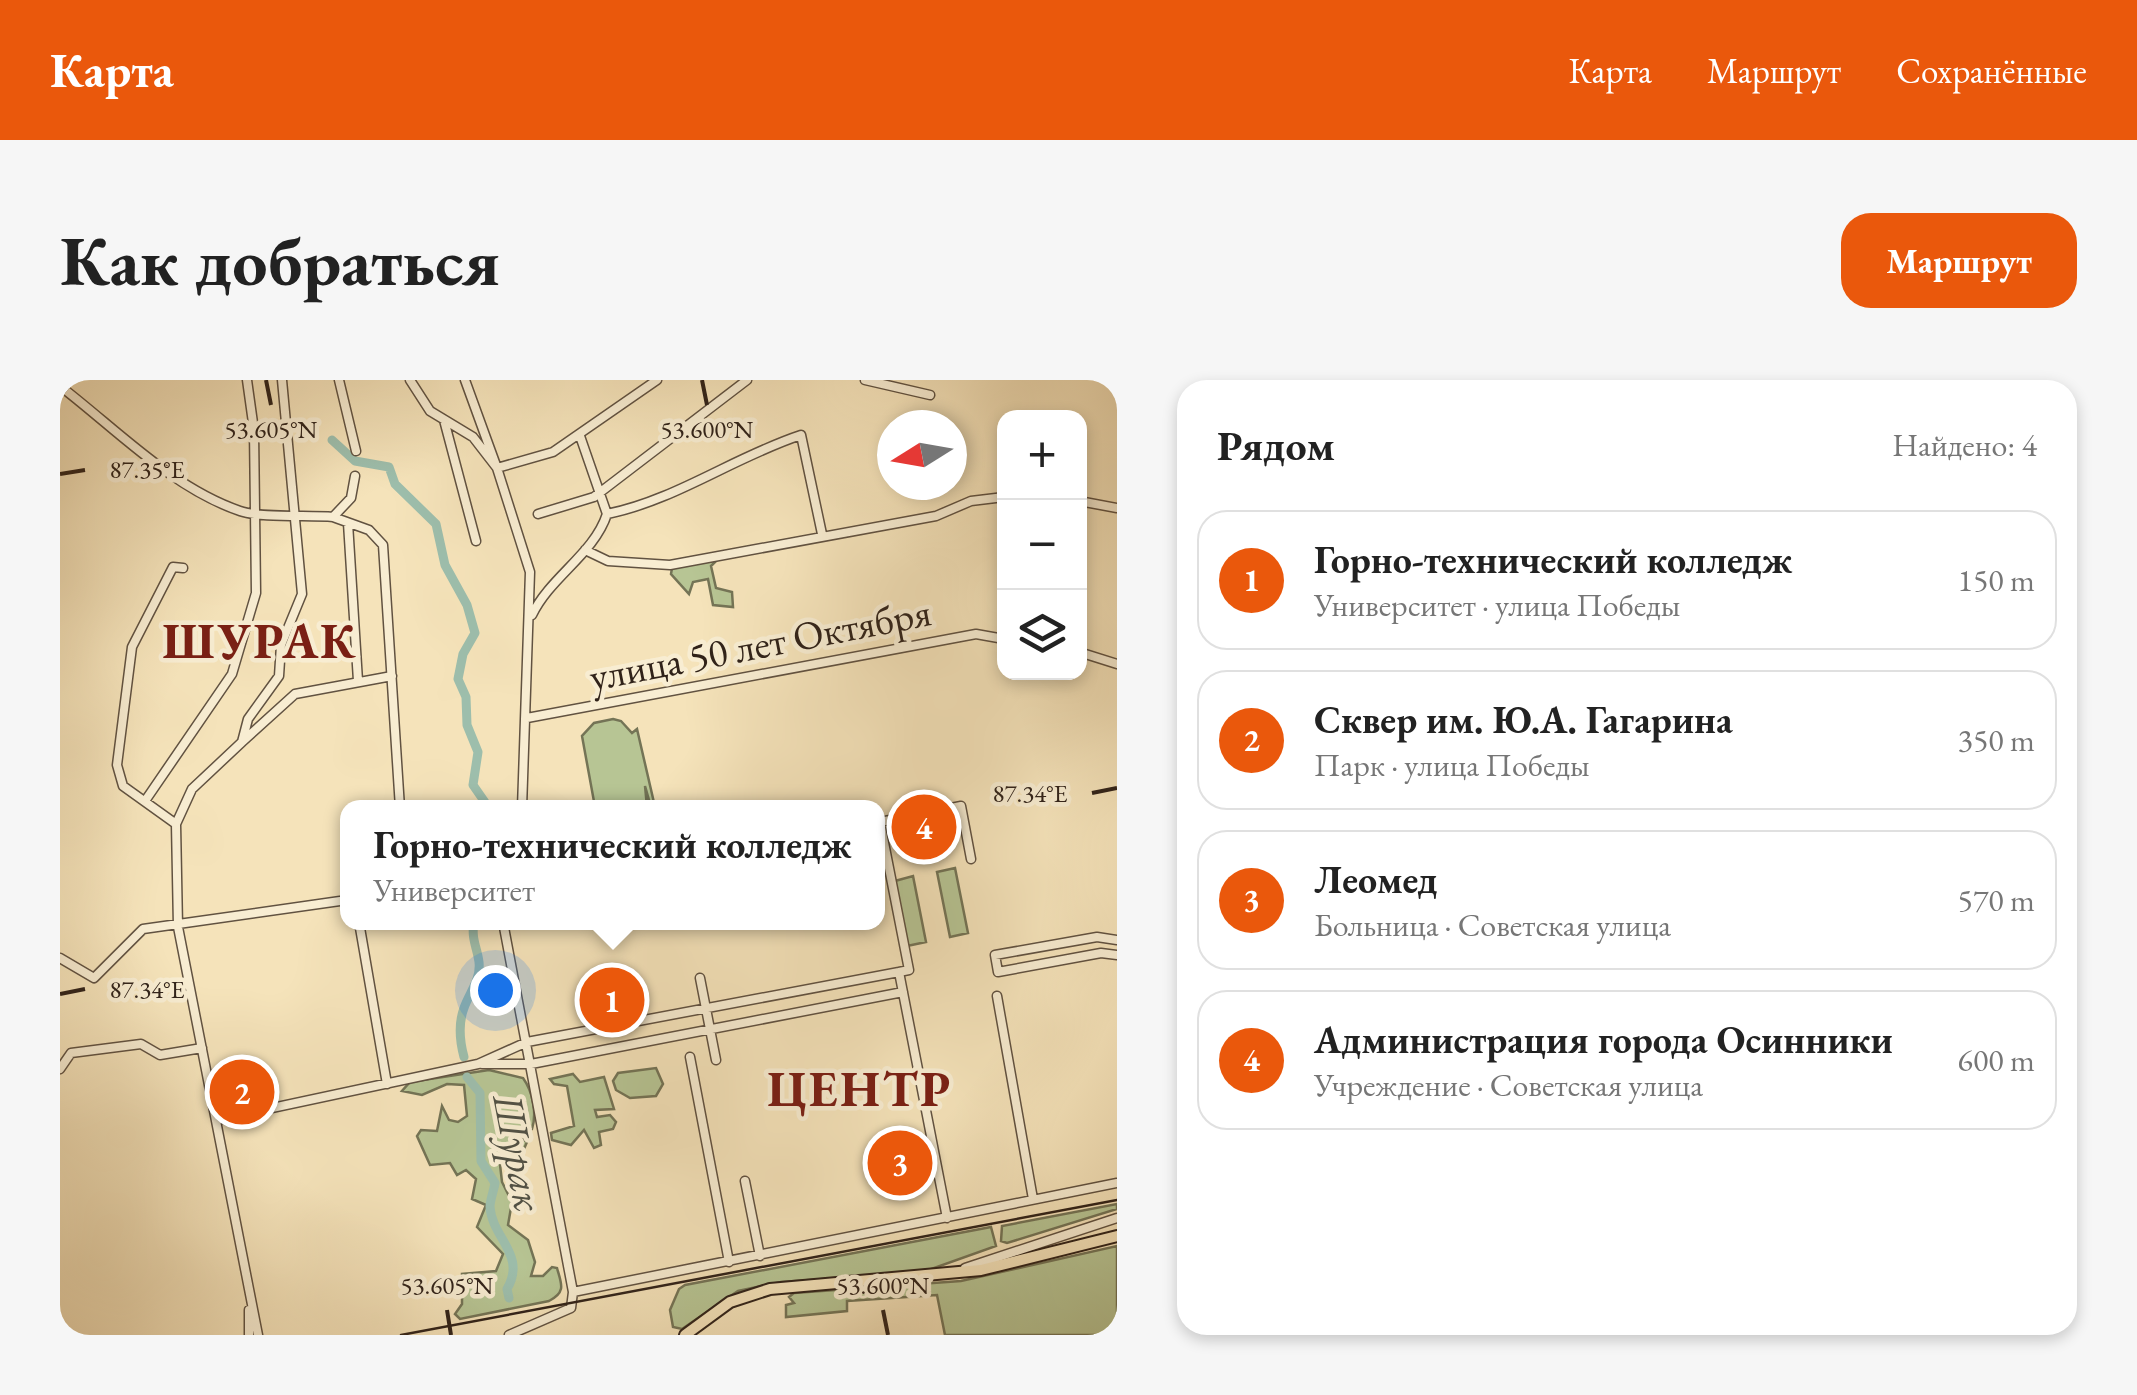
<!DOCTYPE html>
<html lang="ru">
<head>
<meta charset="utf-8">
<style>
  :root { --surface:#fff; --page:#f6f6f6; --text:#222; --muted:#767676; --line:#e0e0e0; --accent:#ea580c }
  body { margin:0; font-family:"EB Garamond",serif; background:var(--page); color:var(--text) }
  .controls { position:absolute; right:30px; top:30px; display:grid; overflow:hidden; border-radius:20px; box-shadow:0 5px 15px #0003 }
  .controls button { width:90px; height:90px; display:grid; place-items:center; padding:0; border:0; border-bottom:2px solid var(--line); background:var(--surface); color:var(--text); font:50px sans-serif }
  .compass { position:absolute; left:817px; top:30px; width:90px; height:90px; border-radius:50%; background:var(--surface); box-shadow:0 5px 15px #0003; rotate:259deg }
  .you { position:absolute; left:435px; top:610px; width:35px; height:35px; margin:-25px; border:8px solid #fff; border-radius:50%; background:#1a73e8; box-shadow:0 0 0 15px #1a73e833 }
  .badge { display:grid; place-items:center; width:65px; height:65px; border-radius:50%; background:var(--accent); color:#fff; font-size:32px; font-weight:700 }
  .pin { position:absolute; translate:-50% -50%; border:5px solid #fff; box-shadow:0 2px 10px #0006 }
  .popup { position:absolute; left:280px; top:420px; width:545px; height:130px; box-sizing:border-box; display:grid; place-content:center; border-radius:20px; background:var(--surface); filter:drop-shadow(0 2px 8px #0005); font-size:32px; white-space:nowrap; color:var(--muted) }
  .popup b { font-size:38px; color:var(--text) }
  .popup::after { content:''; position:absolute; left:50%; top:100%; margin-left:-20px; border:20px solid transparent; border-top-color:var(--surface) }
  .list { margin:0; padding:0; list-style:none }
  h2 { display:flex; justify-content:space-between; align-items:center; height:130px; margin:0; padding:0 40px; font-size:42px }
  h2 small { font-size:32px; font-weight:400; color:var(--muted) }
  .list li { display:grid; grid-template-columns:65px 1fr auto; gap:30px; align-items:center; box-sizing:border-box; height:140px; margin:0 20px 20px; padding:0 20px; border:2px solid var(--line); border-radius:30px }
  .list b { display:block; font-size:38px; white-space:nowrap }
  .list p { margin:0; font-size:32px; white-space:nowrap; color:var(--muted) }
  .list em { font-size:32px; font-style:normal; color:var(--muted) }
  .icon { flex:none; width:55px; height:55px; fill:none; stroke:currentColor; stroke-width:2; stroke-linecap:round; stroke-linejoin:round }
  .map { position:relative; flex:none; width:1057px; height:955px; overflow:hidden; border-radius:30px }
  header { display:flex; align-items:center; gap:60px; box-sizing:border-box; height:140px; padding:0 50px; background:var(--accent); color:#fff }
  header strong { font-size:48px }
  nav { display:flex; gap:55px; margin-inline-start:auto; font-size:35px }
  .intro { display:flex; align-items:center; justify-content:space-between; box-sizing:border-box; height:240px; padding:0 60px }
  h1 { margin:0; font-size:70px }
  .button { padding:25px 45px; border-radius:30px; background:var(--accent); color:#fff; font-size:35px; font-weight:700 }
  main { display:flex; gap:60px; padding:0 60px }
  aside { flex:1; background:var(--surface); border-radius:30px; box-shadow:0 5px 15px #0003 }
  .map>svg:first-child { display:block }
  .green { fill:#b7c594; stroke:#747456; stroke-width:2.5 }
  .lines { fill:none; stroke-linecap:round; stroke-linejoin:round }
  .river { stroke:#9dbeac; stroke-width:9 }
  .minor-casing { stroke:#615241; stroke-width:11 }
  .major-casing { stroke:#302219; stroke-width:14 }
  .minor { stroke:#f8edd2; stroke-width:8 }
  .major { stroke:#f5e3ba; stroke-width:10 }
  .tram { stroke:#302219; stroke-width:2.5 }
  .ticks { fill:none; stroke:#302219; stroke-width:4 }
  .labels { text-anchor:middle; stroke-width:9; stroke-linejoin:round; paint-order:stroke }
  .street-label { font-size:40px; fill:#302219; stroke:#f8edd2 }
  .water-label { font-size:42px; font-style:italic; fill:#515145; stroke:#f8edd2 }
  .district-label { font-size:50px; font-weight:bold; letter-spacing:2.5px; fill:#7a1f14; stroke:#f8edd2 }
  .ticks-label { font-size:25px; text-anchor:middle; fill:#302219; stroke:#f8edd2; stroke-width:9; stroke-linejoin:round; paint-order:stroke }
</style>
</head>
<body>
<header>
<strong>Карта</strong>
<nav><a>Карта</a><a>Маршрут</a><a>Сохранённые</a></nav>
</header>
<div class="intro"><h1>Как добраться</h1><a class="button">Маршрут</a></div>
<main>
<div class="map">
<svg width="1057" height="955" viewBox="0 0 1057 955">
  <rect width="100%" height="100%" fill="#f5e3ba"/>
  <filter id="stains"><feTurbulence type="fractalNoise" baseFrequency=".002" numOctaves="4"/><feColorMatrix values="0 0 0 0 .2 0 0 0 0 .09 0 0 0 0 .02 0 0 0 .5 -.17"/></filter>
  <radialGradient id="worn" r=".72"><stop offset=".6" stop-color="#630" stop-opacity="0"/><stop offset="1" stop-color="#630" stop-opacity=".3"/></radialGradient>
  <path class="green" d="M657,180l-6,6 5,22 16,4 1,15 -20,-2 -5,-26 -15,3 -4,12 -18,-20 1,-6z
    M553,339l8,2 11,12 5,-4 18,78h-4l-6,-21 2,21h-52l-13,-71 12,-13z
    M895,488l13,65 -18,4 -13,-65z
    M853,496l13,66 -19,4 -12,-65z
    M596,688l7,16 -7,12 -26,2 -14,-8 -3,-9 5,-8z
    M429,690l34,8c10,14 14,35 9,51h-15l1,7 9,6 -3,7 -25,7 3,26 10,20 -4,23 20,15 7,22 -4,14h12l9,-9 5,1c4,15 10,24 -8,33l-89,18 -5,-5 7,-10v-30l34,-3 7,-17 -26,-27 9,-22 -14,-6 4,-20 -10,-9 -9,5 -7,-12 -20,2 -13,-29 4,-6 16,1 5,-25 7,14 9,2 9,-6 -3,-31 -17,-1 -25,11 -20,-4 8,-9z
    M202,691l6,32 -46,9 -6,-32z
    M513,694l7,8 24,-5 10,32 -19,1 2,7 13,-2 6,7 -3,7 -14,3 2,13 -7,3 -10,-18 -13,15 -19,-5 -1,-7 23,-7 -7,-40 -13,-2 -4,-5z
    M1057,824v5l-110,34 -6,-2 1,-15z
    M931,847l5,19 -73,26 -142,10 -43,9 -56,38 -9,-2 -3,-17 9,-21 6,-4z
    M1057,866v89h-172l-8,-40 -90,6v10l-61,6v-12l8,-2 -5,-6 5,-4 167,-12z"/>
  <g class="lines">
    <path class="river" d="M272,60l23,21 34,6 6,17 41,40 9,41 22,40 8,28 -12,21 -5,25 8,18 1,28 11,27 -5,33 16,23
      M404,677c-4,-15 -6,-33 0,-49 5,-15 17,-28 15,-46 -2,-15 -8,-23 -5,-40
      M407,697l13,16 1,68 14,22c-1,7 -5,17 -5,24 2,31 37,48 17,82l2,9"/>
    <g class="minor-casing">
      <path id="minor" d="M279,0l17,71
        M350,0l20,31 43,26 24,31 33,104 -8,236
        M405,0l32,88 56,-16 104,-72
        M805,0l65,15
        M0,6c55,42 112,102 180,125 19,7 69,4 93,6
        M384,40l32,121
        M520,56l27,78
        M295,96l-4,22 -18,19 36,13 14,15 17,263
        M1019,121l38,7
        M478,134l56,-17 153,-117
        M288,143l10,158
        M525,170l23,11 62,4 266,-49 35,-15 33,-4
        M472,235c18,-38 62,-61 75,-101 69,-14 127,-57 194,-79l21,99
        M1019,272l38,12
        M467,338l449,-84 28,5
        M182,362l53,-48 97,-18
        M85,421l87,-127 24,-81 -2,-163 -7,-50
        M116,444l-53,-38 -6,-21 15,-118 41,-80 10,1
        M299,542l28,162
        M443,542l70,370
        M1057,560l-20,-3 -102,18 3,17 103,-19 16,2
        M0,578l34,20 49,-49 204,-29
        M640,598l16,82
        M937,616l36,203
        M630,677l39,205
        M422,684h49l372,-72
        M0,689l11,-16 70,-9 19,11 42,-7
        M156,740l262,-56 49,-22 372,-70
        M685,801l15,75
        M887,838l-48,-246 10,-2 -29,-148 81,-16 10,53
        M905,888l152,-50
        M189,955v-25
        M198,955l-80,-408 -2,-103 16,-35 50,-47 6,-23 31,-43 2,-31 21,-51 -20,-214
        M449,955l62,-27 2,-16 544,-109"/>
    </g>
    <g class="major-casing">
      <path id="major" d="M625,955l45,-33 40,-13 211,-19 136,-34"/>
    </g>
    <use href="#minor" class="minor"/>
    <use href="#major" class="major"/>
    <path class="tram" d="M341,955l716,-135"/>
  </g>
  <path class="ticks" d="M206,0l5,25M642,0l5,25M0,94l25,-4M1032,413l25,-5M0,614l25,-5M387,930l4,25M823,930l5,25"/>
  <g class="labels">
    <g class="street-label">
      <text transform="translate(700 264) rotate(-11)" y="14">улица 50 лет Октября</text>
    </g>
    <g class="water-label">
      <text transform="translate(459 772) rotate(79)" y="15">Шурак</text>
    </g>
    <g class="district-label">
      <text x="200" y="278">ШУРАК</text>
      <text x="800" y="726">ЦЕНТР</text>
    </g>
  </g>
  <g class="ticks-label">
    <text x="211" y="58">53.605°N</text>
    <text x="647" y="58">53.600°N</text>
    <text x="87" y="98">87.35°E</text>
    <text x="970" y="422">87.34°E</text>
    <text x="87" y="618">87.34°E</text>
    <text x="387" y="914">53.605°N</text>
    <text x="823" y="914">53.600°N</text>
  </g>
  <rect width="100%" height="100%" filter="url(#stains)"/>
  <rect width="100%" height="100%" fill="url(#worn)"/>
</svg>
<div class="controls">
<button>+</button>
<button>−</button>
<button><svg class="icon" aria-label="layers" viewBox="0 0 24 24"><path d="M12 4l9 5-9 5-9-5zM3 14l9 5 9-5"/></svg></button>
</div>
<svg class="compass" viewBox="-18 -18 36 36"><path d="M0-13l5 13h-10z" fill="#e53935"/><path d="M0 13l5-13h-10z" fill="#767676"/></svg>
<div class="you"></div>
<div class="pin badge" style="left:552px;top:620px">1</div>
<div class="popup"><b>Горно-технический колледж</b>Университет</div>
<div class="pin badge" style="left:182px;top:712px">2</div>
<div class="pin badge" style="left:840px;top:783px">3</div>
<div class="pin badge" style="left:864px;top:447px">4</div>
</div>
<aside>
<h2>Рядом<small>Найдено: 4</small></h2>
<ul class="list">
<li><span class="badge">1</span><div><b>Горно-технический колледж</b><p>Университет · улица Победы</p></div><em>150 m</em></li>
<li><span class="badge">2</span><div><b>Сквер им. Ю.А. Гагарина</b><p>Парк · улица Победы</p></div><em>350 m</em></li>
<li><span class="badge">3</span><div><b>Леомед</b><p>Больница · Советская улица</p></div><em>570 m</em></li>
<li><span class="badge">4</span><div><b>Администрация города Осинники</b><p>Учреждение · Советская улица</p></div><em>600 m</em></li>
</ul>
</aside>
</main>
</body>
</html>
